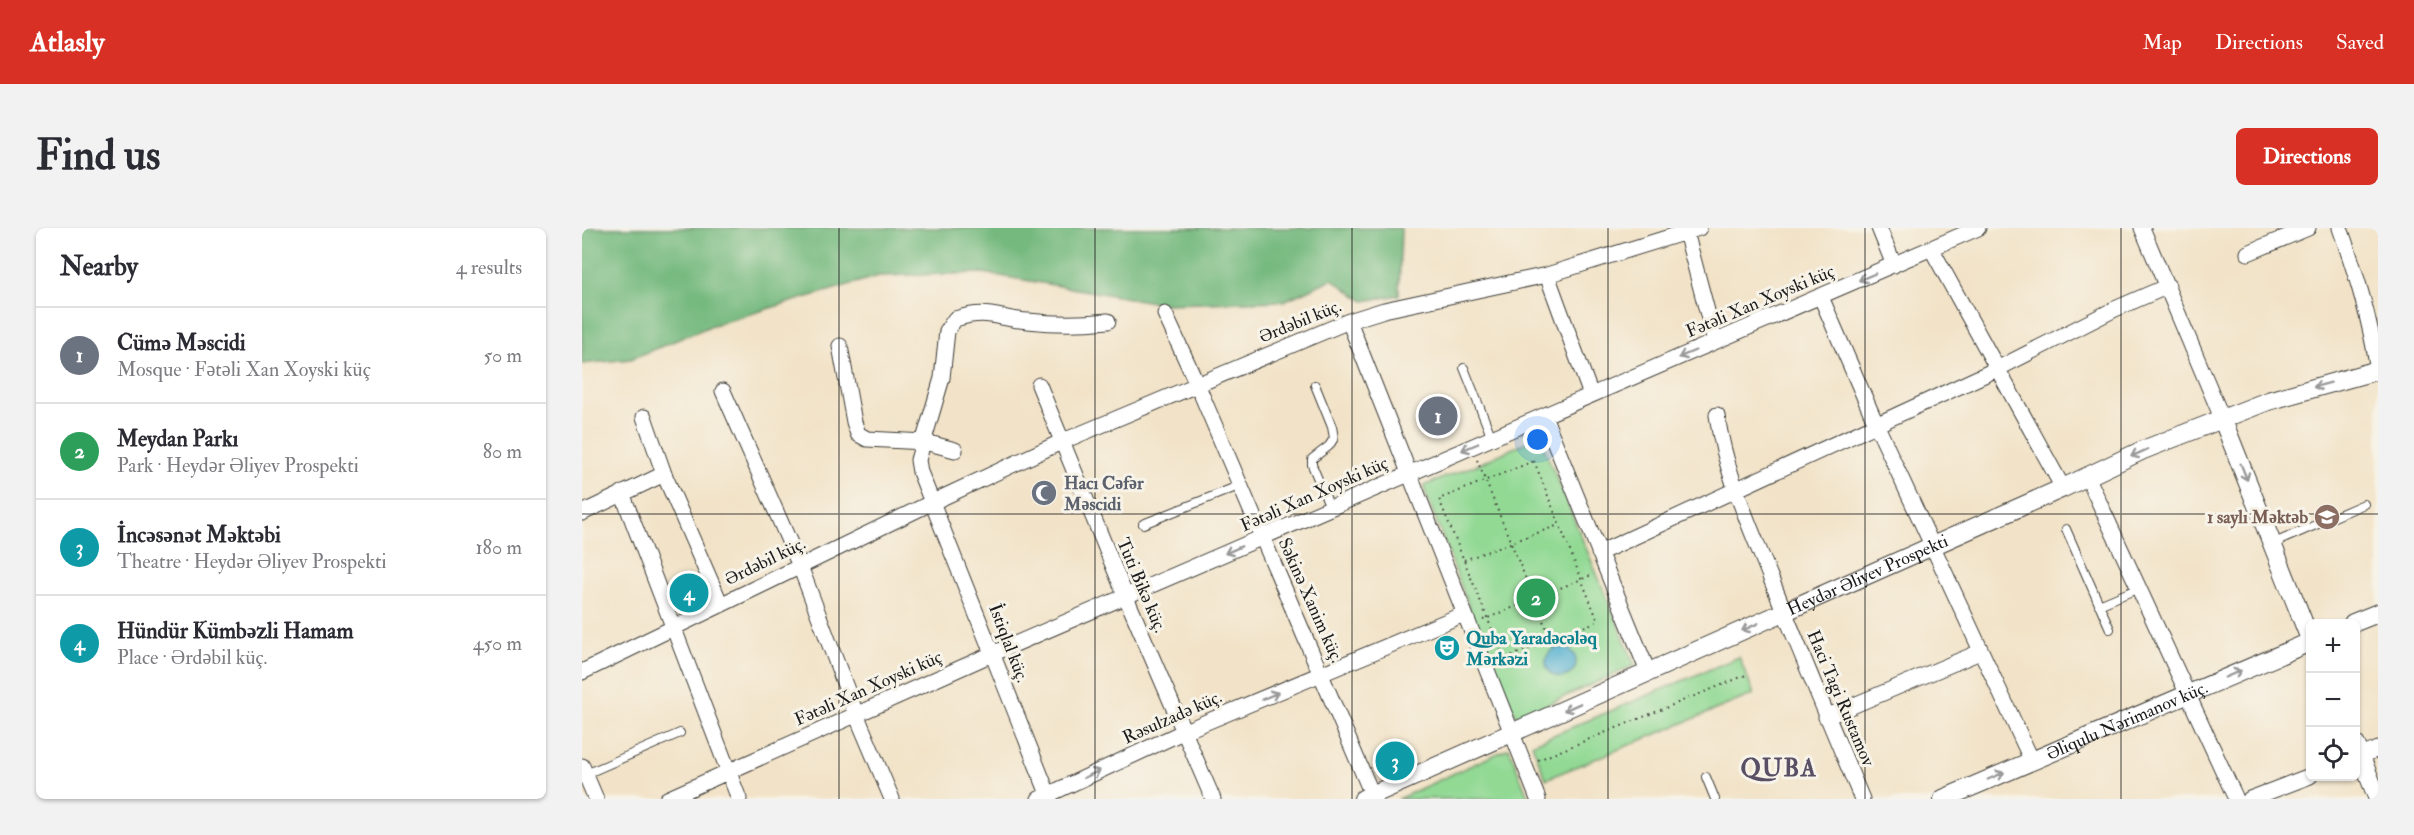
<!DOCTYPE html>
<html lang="en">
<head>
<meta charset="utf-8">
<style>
  :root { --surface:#fff; --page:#f2f2f3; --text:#2b2b33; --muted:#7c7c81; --line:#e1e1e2; --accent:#d93025 }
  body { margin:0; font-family:"IM FELL Double Pica",serif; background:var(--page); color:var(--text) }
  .controls { position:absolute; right:18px; bottom:18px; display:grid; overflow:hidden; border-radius:9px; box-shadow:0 2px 4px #0004 }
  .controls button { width:54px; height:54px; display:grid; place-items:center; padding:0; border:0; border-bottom:2px solid var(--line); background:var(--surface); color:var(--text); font:30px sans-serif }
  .you { position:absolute; left:956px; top:212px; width:21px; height:21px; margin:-15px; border:4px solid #fff; border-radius:50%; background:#1a73e8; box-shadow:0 0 0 9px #1a73e833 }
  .badge { display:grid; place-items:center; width:39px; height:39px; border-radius:50%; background:var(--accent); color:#fff; font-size:20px; font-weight:700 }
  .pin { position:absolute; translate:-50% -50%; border:3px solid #fff; box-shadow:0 2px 6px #0006 }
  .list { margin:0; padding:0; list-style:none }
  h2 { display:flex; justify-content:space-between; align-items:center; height:78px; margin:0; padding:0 24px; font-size:26px }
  h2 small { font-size:20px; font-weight:400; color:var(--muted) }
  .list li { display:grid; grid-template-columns:39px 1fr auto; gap:18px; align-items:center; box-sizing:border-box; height:96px; padding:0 24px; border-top:2px solid var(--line) }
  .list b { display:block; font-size:22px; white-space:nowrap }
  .list p { margin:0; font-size:20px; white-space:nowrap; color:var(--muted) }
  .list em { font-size:20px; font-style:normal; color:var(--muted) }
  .icon { flex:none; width:33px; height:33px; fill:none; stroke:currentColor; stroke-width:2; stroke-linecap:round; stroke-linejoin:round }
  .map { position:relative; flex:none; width:1796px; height:571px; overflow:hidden; border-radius:9px }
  header { display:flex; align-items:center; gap:36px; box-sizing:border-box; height:84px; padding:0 30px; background:var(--accent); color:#fff }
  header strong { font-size:28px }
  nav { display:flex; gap:33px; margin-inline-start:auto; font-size:21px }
  .intro { display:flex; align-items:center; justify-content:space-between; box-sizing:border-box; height:144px; padding:0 36px }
  h1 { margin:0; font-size:42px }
  .button { padding:15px 27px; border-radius:9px; background:var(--accent); color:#fff; font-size:21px; font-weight:700 }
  main { display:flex; gap:36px; padding:0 36px }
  aside { flex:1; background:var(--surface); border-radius:9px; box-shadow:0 2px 4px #0004 }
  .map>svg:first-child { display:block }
  .green { fill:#92d994; stroke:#577a58; stroke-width:1.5 }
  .forest { fill:#75b97e; stroke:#486a4d; stroke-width:1.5 }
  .water { fill:#51afd0; stroke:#366676; stroke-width:1.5 }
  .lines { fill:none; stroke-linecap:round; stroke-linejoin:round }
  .service-casing { stroke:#3c3a36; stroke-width:10 }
  .minor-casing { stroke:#3c3a36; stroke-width:17 }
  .tertiary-casing { stroke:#3c3a36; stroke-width:20 }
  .path { stroke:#3c3a36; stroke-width:2; stroke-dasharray:1.5 4.5; stroke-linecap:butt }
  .service { stroke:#fff; stroke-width:8 }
  .minor { stroke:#fff; stroke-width:15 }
  .tertiary { stroke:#fff; stroke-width:18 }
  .oneway { stroke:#999 }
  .grid { fill:none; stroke:#1c1c1c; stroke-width:1.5; stroke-opacity:0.55 }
  .labels { text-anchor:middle; stroke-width:6; stroke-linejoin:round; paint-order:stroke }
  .street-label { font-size:18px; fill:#1c1c1c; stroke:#f7f3e8 }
  .worship-label { font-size:18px; font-weight:bold; fill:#5b616d; stroke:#f7f3e8; text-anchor:start }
  .education-label { font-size:18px; font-weight:bold; fill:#785e54; stroke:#f7f3e8; text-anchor:end }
  .culture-label { font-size:18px; font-weight:bold; fill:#0d838f; stroke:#f7f3e8; text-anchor:start }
  .district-label { font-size:24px; font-weight:bold; letter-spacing:1.5px; fill:#5a5066; stroke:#f7f3e8 }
</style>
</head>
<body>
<header>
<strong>Atlasly</strong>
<nav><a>Map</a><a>Directions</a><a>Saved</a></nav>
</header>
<div class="intro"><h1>Find us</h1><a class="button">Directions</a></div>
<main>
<aside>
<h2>Nearby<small>4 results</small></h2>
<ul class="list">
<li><span class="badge" style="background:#6b7280">1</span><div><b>Cümə Məscidi</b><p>Mosque · Fətəli Xan Xoyski küç</p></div><em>50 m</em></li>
<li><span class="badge" style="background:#2e9e5b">2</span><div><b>Meydan Parkı</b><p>Park · Heydər Əliyev Prospekti</p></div><em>80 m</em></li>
<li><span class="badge" style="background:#0f9aa8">3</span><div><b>İncəsənət Məktəbi</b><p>Theatre · Heydər Əliyev Prospekti</p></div><em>180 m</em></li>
<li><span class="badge" style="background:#0f9aa8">4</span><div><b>Hündür Kümbəzli Hamam</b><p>Place · Ərdəbil küç.</p></div><em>450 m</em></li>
</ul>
</aside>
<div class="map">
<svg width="1796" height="571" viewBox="0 0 1796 571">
  <rect width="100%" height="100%" fill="#f7f3e8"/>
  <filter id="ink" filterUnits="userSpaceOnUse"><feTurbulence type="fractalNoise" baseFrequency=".0167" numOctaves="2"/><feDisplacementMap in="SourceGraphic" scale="12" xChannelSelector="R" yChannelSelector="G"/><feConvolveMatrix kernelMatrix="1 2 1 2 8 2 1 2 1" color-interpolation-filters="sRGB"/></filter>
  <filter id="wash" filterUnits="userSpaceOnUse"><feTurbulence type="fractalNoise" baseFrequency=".008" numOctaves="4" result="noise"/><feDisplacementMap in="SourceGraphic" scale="24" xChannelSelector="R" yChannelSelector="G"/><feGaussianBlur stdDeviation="1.35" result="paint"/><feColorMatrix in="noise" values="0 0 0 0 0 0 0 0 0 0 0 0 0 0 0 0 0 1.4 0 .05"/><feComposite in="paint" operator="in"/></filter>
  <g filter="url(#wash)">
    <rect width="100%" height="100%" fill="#f2e3c8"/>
    <path class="green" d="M957,208l96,229 -118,53 -42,-95 -52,-137 56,-22z
      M1157,429l15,37 -208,85 -14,-35z
      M927,520l20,51h-131z"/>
    <path class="forest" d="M0,0h819l-2,67 -35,6 -32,-22 -48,22 -120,3 -181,-31 -104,3 -166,49 -82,34 -49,5z"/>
    <path class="water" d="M964 434a15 15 0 1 1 30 0a15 15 0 1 1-30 0Z"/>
  </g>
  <g filter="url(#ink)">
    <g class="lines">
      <g class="service-casing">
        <path id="service" d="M882,140l28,70
          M733,157l17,42 2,11 -5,8 -17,13v6l18,42
          M561,296l98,-39
          M1484,301l44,100
          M1690,316l92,-40
          M1517,377l40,-17
          M4,546l94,-41
          M1124,549l9,22"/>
      </g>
      <g class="minor-casing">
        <path id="minor" d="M1297,0l15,37
          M1560,0l80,190
          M1758,0c17,48 30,91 38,142
          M1104,4l29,109
          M1349,20l132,240
          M1666,25l60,-25
          M965,47l44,120
          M1239,69l55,127 156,337
          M583,86l32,70 177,415
          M767,93l189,478
          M258,118l14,76 4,12 9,5 58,3 30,8
          M457,157l87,212 87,202
          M141,163l77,175 56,148 36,85
          M1135,187c8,58 33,111 54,164 30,74 60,147 91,220
          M962,188l104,256
          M62,189l20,57 57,131
          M1505,248l149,323
          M40,265l117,306
          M0,285l82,-39
          M1017,325l400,-185 116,-59 53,-23
          M0,444l351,-170 128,-60 288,-121 35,-11 163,-35 152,-47
          M1244,489l154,-65
          M1774,530l22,-9
          M0,538l14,33
          M85,571l325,-145 986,-426
          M457,571l146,-68 279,-117
          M468,571l-130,-327 -2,-12 24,-82 5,-47 8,-12c34,-11 42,0 73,2 27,3 53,3 80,0
          M1668,571l60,-23"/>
      </g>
      <g class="tertiary-casing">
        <g id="tertiary">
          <path d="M1640,190l88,221"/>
          <path d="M1771,395l25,-10"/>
          <path d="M1774,517l22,54"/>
          <path id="s1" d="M781,571l700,-311 80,-38 125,-49 110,-31"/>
          <path id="s2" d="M1361,571l367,-157"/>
        </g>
      </g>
      <path class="path" d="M895,232l74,180
        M952,233l64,160 -94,38 -65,-160z
        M882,332l95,-35
        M901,392l111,-46
        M956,532l208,-85"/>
      <use href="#service" class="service"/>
      <use href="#minor" class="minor"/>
      <use href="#tertiary" class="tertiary"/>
    </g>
    <defs><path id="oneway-shaft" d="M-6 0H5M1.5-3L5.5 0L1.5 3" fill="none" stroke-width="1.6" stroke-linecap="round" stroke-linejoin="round" transform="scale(1.5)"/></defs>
    <g class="oneway">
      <use href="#oneway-shaft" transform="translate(1285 49) rotate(157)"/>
      <use href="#oneway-shaft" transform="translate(1105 126) rotate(157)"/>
      <use href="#oneway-shaft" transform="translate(1740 157) rotate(165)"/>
      <use href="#oneway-shaft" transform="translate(888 219) rotate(157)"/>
      <use href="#oneway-shaft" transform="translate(1557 225) rotate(156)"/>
      <use href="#oneway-shaft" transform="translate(1662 244) rotate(68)"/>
      <use href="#oneway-shaft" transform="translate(651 322) rotate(156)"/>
      <use href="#oneway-shaft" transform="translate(1168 399) rotate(156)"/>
      <use href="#oneway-shaft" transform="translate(1651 446) rotate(-23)"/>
      <use href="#oneway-shaft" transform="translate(688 468) rotate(-23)"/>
      <use href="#oneway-shaft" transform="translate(990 479) rotate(156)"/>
      <use href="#oneway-shaft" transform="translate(510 546) rotate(-25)"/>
      <use href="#oneway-shaft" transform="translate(1414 548) rotate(-23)"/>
    </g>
  </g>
  <path class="grid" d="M257,0v571M513,0v571M770,0v571M1026,0v571M1283,0v571M1539,0v571M0,286h1796"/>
  <defs>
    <g id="mosque-disc" transform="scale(1.35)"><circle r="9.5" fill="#6b7280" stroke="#f7f3e8"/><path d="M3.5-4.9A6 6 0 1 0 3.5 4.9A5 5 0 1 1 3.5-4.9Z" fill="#fff"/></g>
    <g id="school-disc" transform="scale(1.35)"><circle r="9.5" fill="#8d6e63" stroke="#f7f3e8"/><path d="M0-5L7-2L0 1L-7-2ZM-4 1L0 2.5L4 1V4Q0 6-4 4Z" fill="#fff"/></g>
    <g id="theatre-disc" transform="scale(1.35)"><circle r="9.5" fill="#0f9aa8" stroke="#f7f3e8"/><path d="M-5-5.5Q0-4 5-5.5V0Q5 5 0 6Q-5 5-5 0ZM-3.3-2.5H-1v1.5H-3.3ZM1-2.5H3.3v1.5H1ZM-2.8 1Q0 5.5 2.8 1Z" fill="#fff"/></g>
  </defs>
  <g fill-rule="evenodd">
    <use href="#mosque-disc" x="462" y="265"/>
    <use href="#school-disc" x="1745" y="289"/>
    <use href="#theatre-disc" x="865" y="420"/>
  </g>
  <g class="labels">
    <g class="street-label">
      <text transform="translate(1178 73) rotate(-23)" y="6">Fətəli Xan Xoyski küç</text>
      <text transform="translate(718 93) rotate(-22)" y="6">Ərdəbil küç.</text>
      <text transform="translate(732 266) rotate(-24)" y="6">Fətəli Xan Xoyski küç</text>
      <text transform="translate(183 333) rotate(-26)" y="6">Ərdəbil küç.</text>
      <text dy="6" stroke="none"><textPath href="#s1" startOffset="552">Heydər Əliyev Prospekti</textPath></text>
      <text transform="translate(560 357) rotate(67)" y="6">Tuti Bikə küç.</text>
      <text transform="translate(729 372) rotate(66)" y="6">Səkinə Xanim küç.</text>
      <text transform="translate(427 415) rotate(69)" y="6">İstiqlal küç.</text>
      <text transform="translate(286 460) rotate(-24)" y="6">Fətəli Xan Xoyski küç</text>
      <text transform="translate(1259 470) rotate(67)" y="6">Haci Tagi Rustamov</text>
      <text transform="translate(590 489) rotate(-24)" y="6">Rəsulzadə küç.</text>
      <text dy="6" stroke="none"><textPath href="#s2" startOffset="200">Əliqulu Nərimanov küç.</textPath></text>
    </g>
    <g class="worship-label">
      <text x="482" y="261">Hacı Cəfər<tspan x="482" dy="21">Məscidi</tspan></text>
    </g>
    <g class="education-label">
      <text x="1726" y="295">1 saylı Məktəb</text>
    </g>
    <g class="culture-label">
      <text x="884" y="416">Quba Yaradəcələq<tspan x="884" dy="21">Mərkəzi</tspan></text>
    </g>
    <g class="district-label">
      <text x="1197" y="548">QUBA</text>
    </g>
  </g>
</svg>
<div class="controls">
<button>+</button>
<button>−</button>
<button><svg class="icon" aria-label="locate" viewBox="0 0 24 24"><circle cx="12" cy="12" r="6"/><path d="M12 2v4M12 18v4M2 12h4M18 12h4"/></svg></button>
</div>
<div class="you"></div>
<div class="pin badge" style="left:856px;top:188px;background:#6b7280">1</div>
<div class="pin badge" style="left:954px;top:370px;background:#2e9e5b">2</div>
<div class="pin badge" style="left:813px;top:533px;background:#0f9aa8">3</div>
<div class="pin badge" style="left:107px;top:365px;background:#0f9aa8">4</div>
</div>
</main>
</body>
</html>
